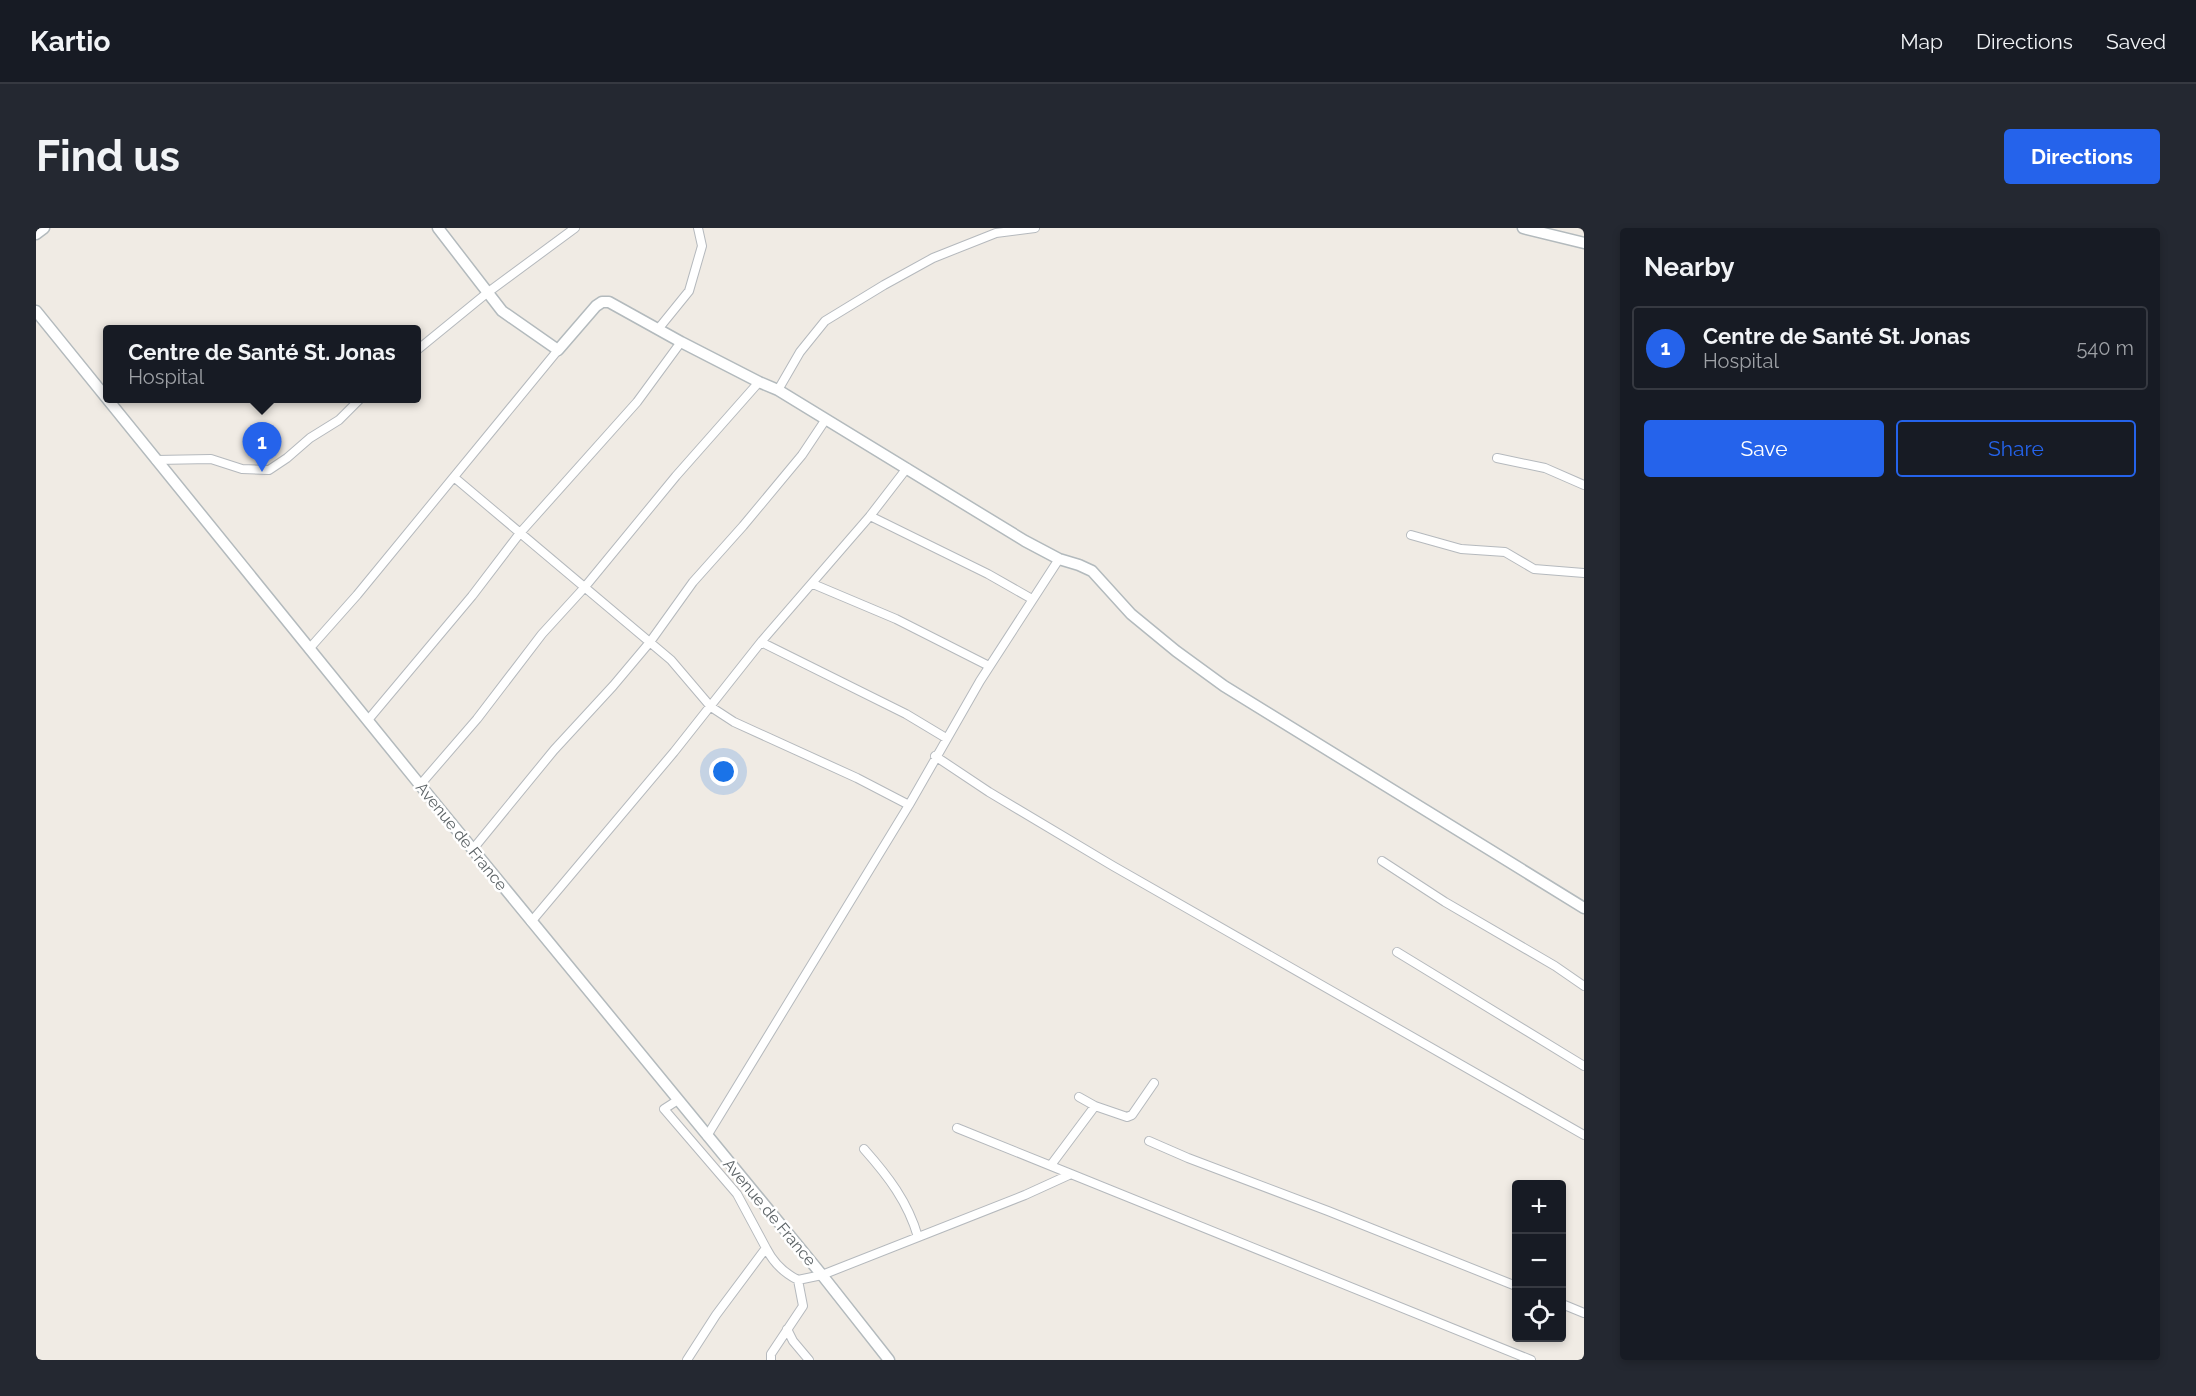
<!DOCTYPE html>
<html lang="en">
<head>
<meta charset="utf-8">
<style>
  :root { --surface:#171b24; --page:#242831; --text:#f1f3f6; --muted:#9ea1a6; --line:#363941; --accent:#2563eb }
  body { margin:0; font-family:Raleway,sans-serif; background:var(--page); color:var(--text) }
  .controls { position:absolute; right:18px; bottom:18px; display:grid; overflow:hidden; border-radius:6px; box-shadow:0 3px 9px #0003 }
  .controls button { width:54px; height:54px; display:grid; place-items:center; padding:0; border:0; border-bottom:2px solid var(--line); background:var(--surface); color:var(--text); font:30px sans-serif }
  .you { position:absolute; left:688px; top:544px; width:21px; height:21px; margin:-15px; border:4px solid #fff; border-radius:50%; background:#1a73e8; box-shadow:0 0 0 9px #1a73e833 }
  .badge { display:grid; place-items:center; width:39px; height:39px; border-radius:50%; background:var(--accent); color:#fff; font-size:20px; font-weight:700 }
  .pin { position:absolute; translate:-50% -50px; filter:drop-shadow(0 2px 3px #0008) }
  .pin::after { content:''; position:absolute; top:32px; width:21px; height:18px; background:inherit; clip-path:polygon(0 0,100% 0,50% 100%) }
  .popup { position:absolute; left:67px; top:97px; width:318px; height:78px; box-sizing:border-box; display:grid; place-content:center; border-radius:6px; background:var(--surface); filter:drop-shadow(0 2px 4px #0005); font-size:20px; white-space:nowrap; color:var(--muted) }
  .popup b { font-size:22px; color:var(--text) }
  .popup::after { content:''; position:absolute; left:50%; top:100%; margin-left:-12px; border:12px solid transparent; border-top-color:var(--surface) }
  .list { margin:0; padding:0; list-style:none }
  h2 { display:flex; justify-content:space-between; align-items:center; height:78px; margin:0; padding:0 24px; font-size:26px }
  h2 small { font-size:20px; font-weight:400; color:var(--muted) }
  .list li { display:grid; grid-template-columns:39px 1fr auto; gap:18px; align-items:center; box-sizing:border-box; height:84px; margin:0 12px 12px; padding:0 12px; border:2px solid var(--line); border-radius:6px }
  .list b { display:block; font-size:22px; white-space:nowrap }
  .list p { margin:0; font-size:20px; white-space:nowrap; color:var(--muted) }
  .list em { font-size:20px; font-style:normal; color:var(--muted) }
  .actions { display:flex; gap:12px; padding:18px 24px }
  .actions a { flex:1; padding:14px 0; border:2px solid var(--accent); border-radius:6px; text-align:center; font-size:21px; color:var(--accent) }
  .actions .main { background:var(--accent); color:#fff }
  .icon { flex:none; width:33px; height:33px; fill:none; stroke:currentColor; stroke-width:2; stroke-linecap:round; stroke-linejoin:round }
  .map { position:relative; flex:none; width:1548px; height:1132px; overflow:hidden; border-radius:6px }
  header { display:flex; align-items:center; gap:36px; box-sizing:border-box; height:84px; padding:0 30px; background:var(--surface); border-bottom:2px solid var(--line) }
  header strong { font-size:28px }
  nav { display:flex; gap:33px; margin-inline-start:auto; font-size:21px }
  .intro { display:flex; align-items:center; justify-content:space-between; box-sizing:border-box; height:144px; padding:0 36px }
  h1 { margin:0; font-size:42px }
  .button { padding:15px 27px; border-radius:6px; background:var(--accent); color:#fff; font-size:21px; font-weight:700 }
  main { display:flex; gap:36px; padding:0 36px }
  aside { flex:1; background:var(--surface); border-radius:6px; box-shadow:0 3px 9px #0003 }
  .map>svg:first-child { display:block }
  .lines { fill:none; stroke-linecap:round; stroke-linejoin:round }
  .street-casing { stroke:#b5b9bd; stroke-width:10 }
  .secondary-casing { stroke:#b3babd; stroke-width:13 }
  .street { stroke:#fff; stroke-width:8 }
  .secondary { stroke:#fff; stroke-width:10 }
  .labels { text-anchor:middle; stroke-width:5; stroke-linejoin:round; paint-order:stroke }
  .street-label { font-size:16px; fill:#5c6366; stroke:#fff }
</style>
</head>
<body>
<header>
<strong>Kartio</strong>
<nav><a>Map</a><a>Directions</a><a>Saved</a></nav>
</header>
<div class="intro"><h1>Find us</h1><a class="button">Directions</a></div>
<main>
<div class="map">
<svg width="1548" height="1132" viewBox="0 0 1548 1132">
  <rect width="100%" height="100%" fill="#f0ebe4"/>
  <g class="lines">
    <g class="street-casing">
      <path id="street" d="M623,100l30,-37 13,-45 -4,-18
        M380,123l71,-58 88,-65
        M742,162l22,-38 25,-31 59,-36 49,-27 63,-25 39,-5
        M1461,230l48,10 39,17
        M120,232l55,-1 31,10 27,1 18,-12 23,-20 29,-18 22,-22
        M419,250l216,182 40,47 23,15 123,56 52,27
        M834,288l118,58 44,25
        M1375,307l50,14 44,3 29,17 50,4
        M777,356l83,35 93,47
        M725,414l145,72 40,24
        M273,421l48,-54 201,-245
        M332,492l104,-124 48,-63 117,-131 44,-60
        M899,528l54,36 124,74 471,269
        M384,557l57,-66 65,-85 42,-46 92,-112 83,-94
        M437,621l81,-99 59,-64 37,-44 43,-60 50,-56 59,-71 24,-36
        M1346,633l63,41 110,64 29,20
        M495,694l143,-170 87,-110 109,-126 37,-48
        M1361,724l187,114
        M1043,869l16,9 32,11 5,-2 22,-32
        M642,872l-14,9 73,85 29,54 -50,67 -29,45
        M921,900l114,46
        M671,908l202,-331 71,-124 79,-122
        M1113,913l39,17 140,53 188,75
        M828,921c24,27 44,53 54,88
        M1015,937l44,-59
        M730,1020c7,14 18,25 32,32l24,-5 203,-80 46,-21 460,186
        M1526,1076l22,9
        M751,1101l6,12 16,19
        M735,1132v-6l32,-48 -5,-26"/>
    </g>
    <g class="secondary-casing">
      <path id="secondary" d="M402,0l64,83 56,39 38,-44 6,-4h7l72,40 78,40 19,8 247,151 34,18 20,6 13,6 39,43 45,37 48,35 360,222
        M1487,0l61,15
        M0,6l8,-6
        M0,83l384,474 402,490 67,85"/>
    </g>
    <use href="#street" class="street"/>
    <use href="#secondary" class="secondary"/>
  </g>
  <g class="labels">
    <g class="street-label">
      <text transform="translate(426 608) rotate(51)" y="6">Avenue de France</text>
      <text transform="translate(734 984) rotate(50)" y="6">Avenue de France</text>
    </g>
  </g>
</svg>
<div class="controls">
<button>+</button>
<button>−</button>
<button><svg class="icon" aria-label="locate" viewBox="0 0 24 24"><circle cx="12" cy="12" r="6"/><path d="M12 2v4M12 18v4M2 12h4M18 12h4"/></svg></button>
</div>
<div class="you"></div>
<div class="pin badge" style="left:226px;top:244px">1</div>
<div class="popup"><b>Centre de Santé St. Jonas</b>Hospital</div>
</div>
<aside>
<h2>Nearby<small></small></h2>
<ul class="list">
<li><span class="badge">1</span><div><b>Centre de Santé St. Jonas</b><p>Hospital</p></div><em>540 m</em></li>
</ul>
<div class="actions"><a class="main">Save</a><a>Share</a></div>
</aside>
</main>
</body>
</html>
